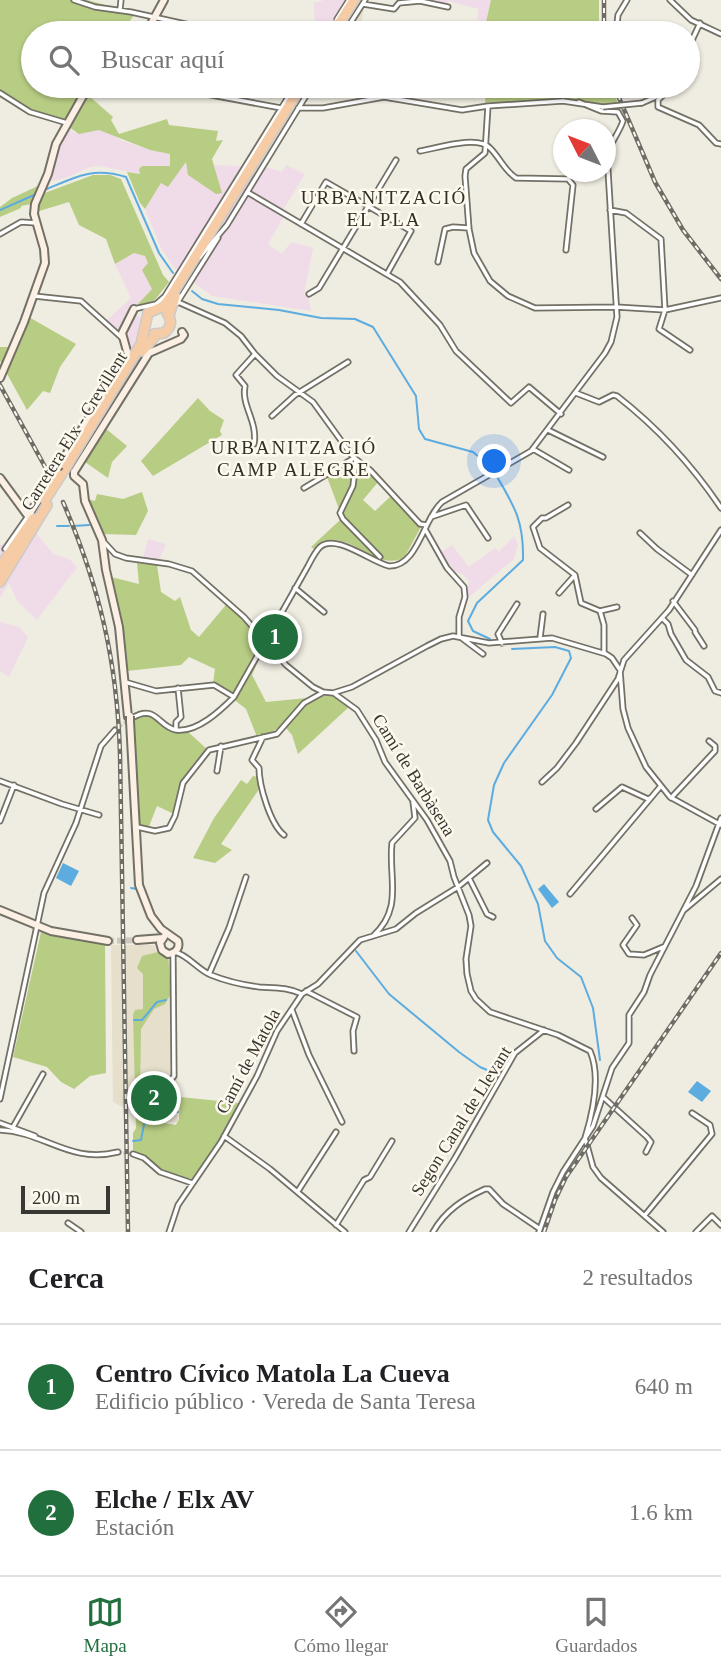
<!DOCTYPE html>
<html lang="es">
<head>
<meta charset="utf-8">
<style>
  :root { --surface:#fff; --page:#f6f6f6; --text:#202124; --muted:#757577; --line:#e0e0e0; --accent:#226f3e }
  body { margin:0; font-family:"Times New Roman",serif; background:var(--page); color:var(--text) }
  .compass { position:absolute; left:553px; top:119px; width:63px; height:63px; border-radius:50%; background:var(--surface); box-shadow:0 2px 5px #0004; rotate:312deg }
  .scale { position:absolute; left:21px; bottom:18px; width:89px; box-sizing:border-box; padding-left:7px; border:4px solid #393733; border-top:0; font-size:19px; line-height:24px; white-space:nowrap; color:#393733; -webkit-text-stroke:5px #fdf9ee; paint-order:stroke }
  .you { position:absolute; left:495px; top:462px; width:24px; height:24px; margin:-18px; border:5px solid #fff; border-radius:50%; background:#1a73e8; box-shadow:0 0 0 10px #1a73e833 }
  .badge { display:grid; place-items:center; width:46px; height:46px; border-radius:50%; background:var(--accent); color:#fff; font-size:23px; font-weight:700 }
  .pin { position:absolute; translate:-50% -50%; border:4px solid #fff; box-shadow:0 2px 7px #0006 }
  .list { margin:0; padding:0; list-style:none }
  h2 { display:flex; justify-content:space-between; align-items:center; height:91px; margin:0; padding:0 28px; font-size:30px }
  h2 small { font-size:23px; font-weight:400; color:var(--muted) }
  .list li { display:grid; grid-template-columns:46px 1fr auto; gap:21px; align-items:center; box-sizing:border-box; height:126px; padding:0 28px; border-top:2px solid var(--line) }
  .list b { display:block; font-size:26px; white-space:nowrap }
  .list p { margin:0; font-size:23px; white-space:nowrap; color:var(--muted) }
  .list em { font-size:23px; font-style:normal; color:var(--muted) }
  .icon { flex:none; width:38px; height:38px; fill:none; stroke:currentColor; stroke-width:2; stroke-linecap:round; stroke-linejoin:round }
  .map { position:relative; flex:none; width:721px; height:1232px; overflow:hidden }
  .search { position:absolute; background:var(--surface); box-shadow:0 2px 5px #0004; left:21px; right:21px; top:21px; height:77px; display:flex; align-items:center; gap:18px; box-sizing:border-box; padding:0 24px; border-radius:38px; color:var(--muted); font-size:26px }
  .sheet { height:343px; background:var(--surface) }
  nav { display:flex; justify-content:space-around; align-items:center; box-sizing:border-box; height:98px; border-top:2px solid var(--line); background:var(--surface); font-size:19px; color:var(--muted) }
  nav a { display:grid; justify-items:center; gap:4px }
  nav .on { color:var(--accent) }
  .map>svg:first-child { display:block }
  .built { fill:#e5dfcc }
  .industrial { fill:#f0dbe9 }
  .green { fill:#b8cd84 }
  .water { fill:#5cace0 }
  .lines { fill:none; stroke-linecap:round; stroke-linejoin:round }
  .stream { stroke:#5cace0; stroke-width:2 }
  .street-tunnel { stroke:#cbc8be; stroke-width:3.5; stroke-dasharray:3.5 2; stroke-linecap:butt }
  .secondary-tunnel { stroke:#cbc8be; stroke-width:6; stroke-dasharray:6 3; stroke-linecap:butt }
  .street-casing { stroke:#737066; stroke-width:7 }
  .secondary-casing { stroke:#737066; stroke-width:10 }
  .highway-casing { stroke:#cccbca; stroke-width:12 }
  .street { stroke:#fff; stroke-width:3.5 }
  .secondary { stroke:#fcf0e5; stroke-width:6 }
  .highway { stroke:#f6cca7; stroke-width:9 }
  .rail-casing { stroke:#6e6c66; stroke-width:4.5 }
  .rail { stroke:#fdf9ee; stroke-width:2; stroke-dasharray:5; stroke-linecap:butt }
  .street-bridge-casing { stroke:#737066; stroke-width:7; stroke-linecap:butt }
  .secondary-bridge-casing { stroke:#737066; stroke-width:10; stroke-linecap:butt }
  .highway-bridge-casing { stroke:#cccbca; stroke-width:12; stroke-linecap:butt }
  .street-bridge { stroke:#fff; stroke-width:3.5 }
  .secondary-bridge { stroke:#fcf0e5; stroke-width:6 }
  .highway-bridge { stroke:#f6cca7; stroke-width:9 }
  .labels { text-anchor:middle; stroke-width:5; stroke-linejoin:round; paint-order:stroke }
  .street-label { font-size:18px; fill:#393733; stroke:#fdf9ee }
  .neighbourhood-label { font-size:19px; letter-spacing:2px; fill:#312e25; stroke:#fdf9ee }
</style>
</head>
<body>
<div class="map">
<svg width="721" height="1232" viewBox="0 0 721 1232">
  <rect width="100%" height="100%" fill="#efece1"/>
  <path class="built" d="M364,6l-4,27h-13z
    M111,945h43l2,6 4,4 17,8v159l-28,-2 -36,-18z"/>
  <path class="industrial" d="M324,0h22l-21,33h-10l-1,-30z
    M428,0h63l-6,24 -8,-5 2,-10 -31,-8 -1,5z
    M69,128l5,5 25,-3 12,3 9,7 30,10 21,4 -1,12h-28l-1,8 -42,-8 -9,1 -25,11 -18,4 12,-40z
    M186,161l35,31 -7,-27 51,2 17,5 4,-7 19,9 -22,36 1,6 -16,28 14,10 9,-12 22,6 -9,47 4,1 3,15 -99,-15 -37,-27 -14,-21 -16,-39 16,-26z
    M134,253l11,3 3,7 -5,7 9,19 -22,23 11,5 3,15 -10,20 -15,-19 -14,-11 26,-24 -16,-34z
    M23,528l14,6 16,20 16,5 8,8 -40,53 -19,-18 -9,-19 -9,15v-54l8,5z
    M514,536l4,8 -4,15 -44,37 -3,-1 2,-14 -5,-6 -9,-3 -14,-19 11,-8 17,22 26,-19 4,4z
    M148,539l18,5 -7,16 -16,-2z
    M0,622l19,5 9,10 -19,40 -9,-6z"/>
  <path class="green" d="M0,0h87l49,13 -16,20h-87v53h65l-10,9 25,22 -2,3 8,14 48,-15 2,6 49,6 -2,10 7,-1 -11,19 10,34 -6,1 -28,-19 -2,-13 -18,25 -7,-4 -16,26 -5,-6 -13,-31 13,2 -1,-5 3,-3h28v-12l-20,-4 -51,-20 -20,4 -13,-9 -20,-8 -4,2 -42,-22z
    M491,0h108v33h-93l-20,-11z
    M467,86h144l7,18c-18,1 -36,-4 -55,-4 -26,0 -52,2 -78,3l1,-11 -19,-2z
    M93,175h17l11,4 42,96 6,7 -15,19 -17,4 15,-16 -10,-19 6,-7 -3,-7 -11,-3 -19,11 -9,-25 -27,-14 -10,-23 -33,10 6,-18z
    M40,185l-8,19 -11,2v2l-21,9v-10l12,-9z
    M27,316l49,28 -16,23 -10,26 -7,-2 -16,19 -27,-49v-14h11z
    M198,398l12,13 14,9 -4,11 2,4 -69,41 -12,-15z
    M105,428l22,18 -15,16 -4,16 -23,-16z
    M351,457l28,24 -16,19 12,11 16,-15 30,31 -17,31c-34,15 -57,-38 -90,-9l-3,-2 29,-27 -1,-11 -12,-32z
    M142,492l6,19 -12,24 -34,-1 -15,-35 8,2 2,-7 26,5z
    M137,563l20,2 4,27 14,9 5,-4 11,33 8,7 26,-31v-3l23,21 17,22 -13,29 14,27 41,-4c-19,17 -24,34 -50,39l-11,-28 -33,-26 2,-14 -26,-12 -8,8 -54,6 -6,-50 -10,-44 28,7z
    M320,696h16l14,10 -52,48 -6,-19 -7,-8 25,-27z
    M145,715l10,2 18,15 14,-1 21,19 -27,38 -7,26 -17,-8 -9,23 -11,-4 -6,-105z
    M253,776l5,1 2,11 -39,56 11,6 -17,13 -22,-5 21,-40 27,-38 6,4z
    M41,932l64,13 1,128 -16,3 -16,13 -13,-7 -14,-15 -34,-10z
    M162,951l6,3 3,40 -6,10 -11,5 -13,20 -1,67 1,3h3v10l-5,5 14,7 23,4 3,-6 1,-22 59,6 -18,39 -29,37 -32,-7 -9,-10 -18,-11v-18l3,-5 -3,-113 2,-5 8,-1v-35l-6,-6 5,-12z"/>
  <path class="water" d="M63,863l16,8 -8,15 -15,-8z
    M544,884l15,18 -7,6 -14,-19z
    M697,1081l14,10 -9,11 -14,-10z"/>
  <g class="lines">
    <path class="stream" d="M47,189c30,-13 47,-22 79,-12l33,76 14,20
      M0,210l34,-15
      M192,291l10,8 16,5 61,6 42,8 34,1 18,8 43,69 3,33 6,10 48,13 19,16
      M57,526h12
      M73,526l16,-1
      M490,639l-17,-8 -5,-10 9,-18 46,-43c1,-38 -8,-53 -27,-85
      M512,649l43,-2 14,4 2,7 -19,37 -48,68 -10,22 -6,35 5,12 28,34 17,38 7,37 12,17 24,19 12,31 7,52
      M131,888l6,1
      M356,951l33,43 70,58 21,15 14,6
      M134,1020h8l15,-18 9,-2
      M139,1113l39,-1
      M133,1141l8,-1 5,-26 -2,-7 -8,-3"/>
    <path class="street-tunnel" d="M115,730l15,-11
      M118,1152l15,2"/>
    <path class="secondary-tunnel" d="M108,941l29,-1"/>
    <g class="street-casing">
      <path id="street" d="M74,0l21,7 36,5 95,21
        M670,0l21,20 30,14
        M363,4l31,5 5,-6 21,-2 28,6
        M120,10l1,-10
        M337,19l12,-19
        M344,33l21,-33
        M616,33l2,-18 9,-15
        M688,49l12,-26
        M163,86l118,22
        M644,86l6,8 13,-8
        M673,86l-15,14v7l41,18 17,18 5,1
        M0,93l30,19 37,11
        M642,103l16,-7 10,-10
        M488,106l-3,47 -19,16 -1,7 4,53 5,24 16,28 18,15 27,12 81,-1 49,3 56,-12
        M298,108h25l61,-11 78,13 26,-4 75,-5 40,6
        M420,151c18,-3 57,-16 70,-3 10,10 14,22 26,30l52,1 5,6 -7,65
        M247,192l153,90 40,43 16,26 55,52 18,-16 32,27
        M610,210l16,3 35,26 4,71 -6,19 31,21
        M301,224l25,-42 85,49 -24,43
        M0,234l21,-12 16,1
        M200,257l27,-32 85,-139
        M438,262l7,-33 8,-2 16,1
        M309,294l10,-6 77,-128
        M34,296l47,5 41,37
        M178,302l47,21 16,13 14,18 22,22 36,26 40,55 17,13 50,54 7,1
        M177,303l41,-65
        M134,309l22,-5 9,-8 130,-210
        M576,393l23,9 14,-7 4,1c41,32 75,69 104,112
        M272,416l23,-21 53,-33
        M548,430l55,27
        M254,444c4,-23 -13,-38 -9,-58l-9,-11 19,-21
        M533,449l36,21
        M356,460l-3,26 -13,27 3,6 37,38
        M304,488l50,-30
        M568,505l-22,13h-4l-9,9 7,21 35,27 6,28 19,8 4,14v28
        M431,517l35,-12 22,33
        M425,529l22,39 17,19 1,10 -6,20v19l24,18
        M640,533l17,16 35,26
        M103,541l12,13 11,4 43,6 23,7 52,46 42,48 27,22 10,5 10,1 19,-6 75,-41 14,-7 12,-3 36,7 63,-5 54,16 6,4 8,12 3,39 5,19 18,39 24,30 51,28
        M5,549l23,-33
        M295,588l29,24
        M559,593l16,-18
        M673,601l22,29v2l9,14
        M600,611l17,-4
        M662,618l6,6 3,10 15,26 22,17 7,14 6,2
        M540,638l3,-24
        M502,643l-4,-9 19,-30
        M125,682l31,9 58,-6 20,12
        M335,694l22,16 19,30 9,22 42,58 23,41 4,16 15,38 2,11 -5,33 1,15 4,17 5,8 14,13 68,23 32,16c11,25 3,61 -5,87
        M132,718c24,-15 26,9 44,12 21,3 45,-20 58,-33l74,-131c3,-6 7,-14 12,-19 16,-14 51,15 69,19 29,1 34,-47 53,-64l89,-51 74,-98 6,-11 6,-25 -10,-163c4,-12 12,-21 16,-33l-5,-9 -17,-1 -22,-9
        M176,730v-8l5,-5 -3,-29
        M263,737l-11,23 7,8c0,17 11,56 25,67
        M217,771l4,-25
        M0,781l62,23 37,11
        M542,782l15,-14 19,-25 42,-64 6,-19 45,-50 52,-80
        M671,798l44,-47v-5l-6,-5
        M596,809l26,-22 26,12 2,-1
        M0,821l14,-36
        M137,827l18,4 14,-3 6,-12 8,-33 26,-33 68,-16 27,-31 18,-10
        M469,878l18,36 6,3
        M570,894l90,-107
        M684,910l37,-31
        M632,918l5,7 -14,20 6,9 15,1 19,-8
        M373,936c31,-28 15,-59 19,-93l23,-25 -2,-16
        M175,952c13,3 23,18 36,23 15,6 32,10 48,12 16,1 28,0 43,7
        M209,974l20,-46 17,-51
        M306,991l51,26 -4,14 1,20
        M292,1010l17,45 33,67
        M170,1081l4,-5 -1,-123
        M603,1097l44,40 4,5 -5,10
        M0,1099l44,-206 32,-70 25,-77 14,-16
        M0,1123l35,13
        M13,1127l30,-53
        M0,1130c45,2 69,34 118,22
        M224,1136l46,33 75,63
        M585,1138l8,29 8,11 62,54
        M133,1154l11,4 16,14 32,11
        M298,1191l38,-59
        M645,1215l67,-81 -2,-9 -18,-12
        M68,1223l13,9
        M336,1225l28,-45 6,-3 22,-36
        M169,1232l9,-27 43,-63 36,-66 20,-45 25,-37 16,-10 42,-44 36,-11 20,-16 42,-26 29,-24
        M409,1232l46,-74 60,-105 29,-23
        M433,1232c12,-21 30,-33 52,-43h4l14,15 37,25
        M539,1232l14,-40 10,-20 30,-46 19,-58 17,-25v-28l15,-23 6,-17 46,-89 25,-68
        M696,1232l16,-16 9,9"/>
    </g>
    <g class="secondary-casing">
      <path id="secondary" d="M146,33l18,-33
        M0,378l24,-56 21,-59 -1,-14 -10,-35 1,-10 13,-30 8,-30 27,-48 11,-10
        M59,466l69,-111 -6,-22 12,-24
        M74,472v4l9,8 2,17 17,39 4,30 13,57 9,90
        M74,472l75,-119 32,-14 3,-4 -2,-3
        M0,478l28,38 15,-23
        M130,721l9,164 12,31 10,13 17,12c2,7 -2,12 -10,13l-6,-4 -2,-7 4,-6
        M0,910l51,21 57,10
        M137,940l26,-2"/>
    </g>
    <g class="highway-casing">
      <path id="highway" d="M333,33l21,-33
        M169,315l6,-18
        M154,334l10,-1c8,-6 8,-13 3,-20
        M142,351l14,-16
        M61,475l80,-131 7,-31 16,-7 7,-10 130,-210
        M0,567l33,-48
        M0,582l47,-77"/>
    </g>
    <use href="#street" class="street"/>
    <use href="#secondary" class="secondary"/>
    <use href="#highway" class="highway"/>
    <g class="rail-casing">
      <path id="rail" d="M604,33v-33
        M614,86l41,96 28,48 38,49
        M0,385l49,89
        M63,502c37,86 54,159 57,252l8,478
        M544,1232l11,-32 11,-23 155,-224"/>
    </g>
    <use href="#rail" class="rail"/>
    <g class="street-bridge-casing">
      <path id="street-bridge" d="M603,107l39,-4"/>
    </g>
    <g class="secondary-bridge-casing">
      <path id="secondary-bridge" d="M43,493l16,-27
        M130,716v5"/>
    </g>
    <g class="highway-bridge-casing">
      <path id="highway-bridge" d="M45,500l16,-25"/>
    </g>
    <use href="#street-bridge" class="street-bridge"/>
    <use href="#secondary-bridge" class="secondary-bridge"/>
    <use href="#highway-bridge" class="highway-bridge"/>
  </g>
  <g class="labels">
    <g class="street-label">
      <text transform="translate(74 431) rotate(-58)" y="6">Carretera Elx - Crevillent</text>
      <text transform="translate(414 775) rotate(58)" y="6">Camí de Barbàsena</text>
      <text transform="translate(248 1061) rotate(-62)" y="6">Camí de Matola</text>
      <text transform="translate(461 1121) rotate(-58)" y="6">Segon Canal de Llevant</text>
    </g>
    <g class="neighbourhood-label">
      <text x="384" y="204">URBANITZACIÓ<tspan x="384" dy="22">EL PLA</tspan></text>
      <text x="294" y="454">URBANITZACIÓ<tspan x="294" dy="22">CAMP ALEGRE</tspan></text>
    </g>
  </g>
</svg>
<svg class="compass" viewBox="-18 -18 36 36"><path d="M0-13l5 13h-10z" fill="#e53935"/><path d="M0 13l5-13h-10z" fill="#757577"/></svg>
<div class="scale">200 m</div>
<div class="you"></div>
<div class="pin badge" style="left:275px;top:637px">1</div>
<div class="pin badge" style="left:154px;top:1098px">2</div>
<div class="search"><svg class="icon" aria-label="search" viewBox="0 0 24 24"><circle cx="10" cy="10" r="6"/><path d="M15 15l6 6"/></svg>Buscar aquí</div>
</div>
<section class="sheet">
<h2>Cerca<small>2 resultados</small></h2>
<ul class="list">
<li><span class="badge">1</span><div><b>Centro Cívico Matola La Cueva</b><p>Edificio público · Vereda de Santa Teresa</p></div><em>640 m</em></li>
<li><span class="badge">2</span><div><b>Elche / Elx AV</b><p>Estación</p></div><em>1.6 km</em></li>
</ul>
</section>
<nav>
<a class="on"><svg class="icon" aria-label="map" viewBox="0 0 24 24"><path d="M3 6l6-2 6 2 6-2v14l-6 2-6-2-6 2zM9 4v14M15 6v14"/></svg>Mapa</a>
<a><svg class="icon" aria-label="directions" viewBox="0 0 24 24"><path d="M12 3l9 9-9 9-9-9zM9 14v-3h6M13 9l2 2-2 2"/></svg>Cómo llegar</a>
<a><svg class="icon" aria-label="saved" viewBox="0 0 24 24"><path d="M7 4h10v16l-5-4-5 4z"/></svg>Guardados</a>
</nav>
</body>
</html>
